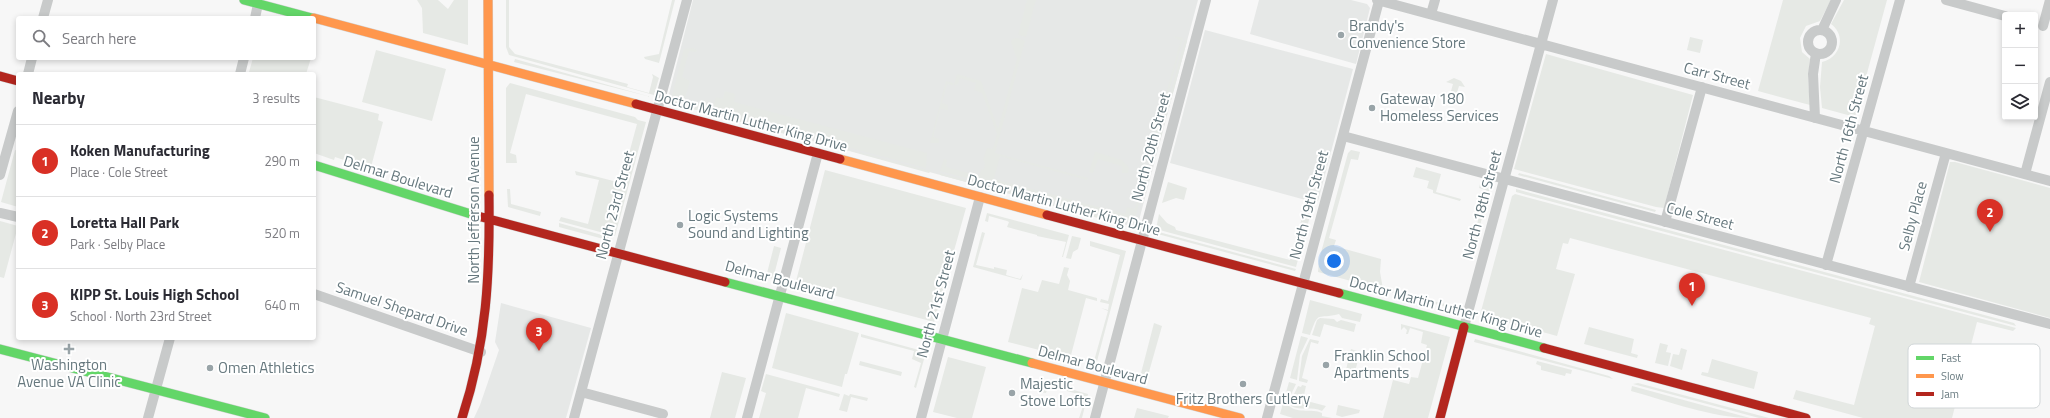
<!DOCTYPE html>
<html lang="en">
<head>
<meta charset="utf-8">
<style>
  :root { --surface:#fff; --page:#f2f2f3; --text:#2b2b33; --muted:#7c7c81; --line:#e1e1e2; --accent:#d93025 }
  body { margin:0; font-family:"Titillium Web",sans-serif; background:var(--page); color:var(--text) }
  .controls { position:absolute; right:12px; top:12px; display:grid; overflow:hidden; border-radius:4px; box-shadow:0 2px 6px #0003 }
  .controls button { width:36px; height:36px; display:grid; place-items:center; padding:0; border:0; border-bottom:1px solid var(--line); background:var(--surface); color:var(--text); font:20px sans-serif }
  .you { position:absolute; left:1334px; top:261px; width:14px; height:14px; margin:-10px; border:3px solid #fff; border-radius:50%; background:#1a73e8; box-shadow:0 0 0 6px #1a73e833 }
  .badge { display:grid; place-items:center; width:26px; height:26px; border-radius:50%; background:var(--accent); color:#fff; font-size:13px; font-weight:700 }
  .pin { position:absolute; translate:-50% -33px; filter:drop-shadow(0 1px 2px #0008) }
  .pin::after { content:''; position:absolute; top:21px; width:14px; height:12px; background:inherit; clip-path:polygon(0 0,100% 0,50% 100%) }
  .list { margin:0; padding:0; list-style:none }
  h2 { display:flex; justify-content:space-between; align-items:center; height:52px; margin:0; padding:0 16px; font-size:17px }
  h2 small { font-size:13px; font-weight:400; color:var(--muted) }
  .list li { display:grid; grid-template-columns:26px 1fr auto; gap:12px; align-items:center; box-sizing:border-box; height:72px; padding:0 16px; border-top:1px solid var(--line) }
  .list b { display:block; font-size:15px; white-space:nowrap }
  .list p { margin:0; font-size:13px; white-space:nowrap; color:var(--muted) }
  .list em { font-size:13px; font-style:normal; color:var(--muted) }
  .icon { flex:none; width:22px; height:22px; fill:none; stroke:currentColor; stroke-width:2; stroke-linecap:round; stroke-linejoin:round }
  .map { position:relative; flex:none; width:2050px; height:418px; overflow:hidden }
  .search { position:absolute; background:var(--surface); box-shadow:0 2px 6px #0003; left:16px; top:16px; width:300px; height:44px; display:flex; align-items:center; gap:10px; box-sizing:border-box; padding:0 14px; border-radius:4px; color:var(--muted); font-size:15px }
  .panel { position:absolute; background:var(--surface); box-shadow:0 2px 6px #0003; left:16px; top:72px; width:300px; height:268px; border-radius:4px }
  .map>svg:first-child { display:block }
  .built { fill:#e6e8e7 }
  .green { fill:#e6e9e5 }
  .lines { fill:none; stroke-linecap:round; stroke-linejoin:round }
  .fast-casing { stroke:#d3d4d5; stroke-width:10 }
  .slow-casing { stroke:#d3d4d5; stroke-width:10 }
  .jam-casing { stroke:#d3d4d5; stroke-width:10 }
  .street { stroke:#c8caca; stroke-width:10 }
  .fast { stroke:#63d668; stroke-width:9 }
  .slow { stroke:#ff974d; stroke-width:9 }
  .jam { stroke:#b3261e; stroke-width:9 }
  .poi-dot { fill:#99a4a8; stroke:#fff; stroke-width:1.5 }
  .labels { text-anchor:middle; stroke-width:4; stroke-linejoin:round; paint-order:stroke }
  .poi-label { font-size:15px; fill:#66787e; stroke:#fff; text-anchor:start }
  .street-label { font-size:15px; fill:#66787e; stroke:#fff }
  .key { fill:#fff; stroke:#d1d6d8; stroke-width:1 }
  .key-label { font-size:11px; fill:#66787e }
</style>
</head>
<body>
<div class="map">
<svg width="2050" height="418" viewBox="0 0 2050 418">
  <rect width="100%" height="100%" fill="#f7f7f7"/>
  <path class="built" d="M693,0h505l-60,224 -3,3 -468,-125z
    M1259,0h92l16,4 3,4 -14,56 -106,-30z
    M1205,30l148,39 -35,132 -5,1 -143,-39z
    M501,303l90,25 -25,90h-92l6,-13 19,-55 -4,-8z"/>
  <path class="green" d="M417,0h21l10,9 6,-9h14v45l-45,-12 -1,-25z
    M506,0h3v47l6,7 113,30 -1,3 22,6 4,-16 -1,-3 7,4 -5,17 -145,-40 -3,-8z
    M672,0h3l-16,63 -14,-4 -1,-2 15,-3z
    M1027,0h9l-10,37 -8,-2z
    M1783,0h48l-11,21 -14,5 -6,12 2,14 8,7 -2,20 2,26 -52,-14z
    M1844,0h43l-32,117 -33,-9 -2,-21 2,-25c18,-4 25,-26 9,-38z
    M1174,36l9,2 -29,110 -7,-2 -1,-3h6l29,-103 -6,-2z
    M1690,37l13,3 -3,13 -13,-3z
    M1017,38l8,3 -30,112 93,25 -1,2 -87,-24 -6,23 131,35 2,-7 8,2 9,-33 -6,-2 -1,-3 10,1 -13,51 -194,-52 4,-12 3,1 -1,7 33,9 2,-6 3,-1 1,-7 -2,-2 4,-12 6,1 4,-15 -15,-41 -8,-3 2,-7 -16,-5 -2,6 -4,1 3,-11 24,7 17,48 19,-70 -6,-17 1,-3z
    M1185,39l2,2 -29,107 -2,1z
    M693,48l4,2 -1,2 -7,-1 -7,26 8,4 -6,20 28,8 4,-12 7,2 2,-8 10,3 -1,8 193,51 -1,15 -255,-68 13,-51z
    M376,50l70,19 -14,52 -70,-19z
    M1546,54l147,41 -29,113 -8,-1 -142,-38z
    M253,58h58l-5,16h-50l-7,-2z
    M515,59l136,38 -137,-35z
    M1454,78l7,3 4,6 -6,-1 -4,13 6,3 -7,3 -8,-3 -4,-6 7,2 4,-14 -7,-2z
    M946,81l7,2v2l-6,-1 -5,19 6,2v5l-8,-1 -7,28 6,2v4h-9z
    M510,83l125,34 3,3 8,2 -31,114 -56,-15 2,-4 27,7 11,-44 -23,-5 -1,-4 46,12 16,-59 -111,-30 -16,59 6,2 1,8h-11v-75z
    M314,97l65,17 -1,6 5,2 -12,45h-6l-30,-10 -1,3 -20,-7z
    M671,101l125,34v2l-125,-34z
    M813,140l118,31 -2,2 -116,-32z
    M15,150l3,1v56l-17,-5z
    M1351,150l9,2 -2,8 -7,-1 -22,79 7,2 -2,6 47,13 -1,13 3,17 75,18 -1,3 -139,-38 1,-12 29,-107z
    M1095,152l27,8 7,8 -1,5h-6v-7l-24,-7 -5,14 -4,-1z
    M1950,162h5l95,26v130l-131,-36z
    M1416,167l25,7 -5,18 25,7 -1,2 -27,-8v-3l-6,-2 2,-7 -16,-4z
    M825,170l141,38 -32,114 -139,-37z
    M940,173l159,43 -1,2 -158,-43z
    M1519,173l137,37 -1,2 -137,-37z
    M1168,182l19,6 -3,12 -8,-2 -14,5z
    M1480,184l10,3 -15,58 -8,-2v-1l5,1 14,-53 -7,-2z
    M507,189h3l1,15 30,8 -1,4 -32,-9z
    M1516,189l498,134 2,3 -500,-134z
    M1515,194l501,134 -3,3 -36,-9 -25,96h-89l-70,-19 3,-9 58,15 21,-79 -6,-2 2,-6 -301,-80 -2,6 -5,-1 -7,26 19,5 -18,62 -77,-21 32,-119z
    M1305,207l7,2 -16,58 -140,-38 3,-15 8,9 8,4 1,3 114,30z
    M987,213l82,22 -6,22h-1l4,-15 -29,-6v-1l-30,-8 2,-5 -2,-1 -18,-5 -1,6 -3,-1z
    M0,221l18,5 -14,52 -4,-1z
    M559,223l50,14 2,4 -52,-14z
    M1155,231l141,38 -1,2 -141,-38z
    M982,232l3,1 -9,32 18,4v-2l13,3 -1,5 14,4 3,-5 -2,6 -48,-13z
    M1072,236l9,2 -3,11 -5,3 -2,7 -5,-1z
    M1090,241l36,10 -30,114 -10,-3 2,-3 6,2 14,-50 -7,-3 7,2 1,-6 -9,-2 1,-3 7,2 12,-46 -30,-9z
    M774,246l7,2 -8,31 -7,-2z
    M1064,267l5,1 -2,7 3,6 -2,9 29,8v3l-11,-3 -15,57 7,2v3l-70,-18 14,-54 16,4 4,-12 17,4z
    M1310,300l52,14 -2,8 -18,-4 -3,-4c-22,6 -20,-5 -29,21l-8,-2z
    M786,313l73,20 -12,41h-2l-3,13 -70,-19z
    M1320,318l14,1 3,3 4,-2 15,4 -2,8 -30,-8 -4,13 -8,-2 5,-15z
    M1154,323l8,3 -15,53 -7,-2z
    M1401,324l49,13 -22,81h-45l10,-38 16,4 2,-7 7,1 9,-33 -6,-2 2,-11 -13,-4 -2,6h-2l1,-4 -3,-3 -3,3z
    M1589,327l45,12 -3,14 7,2 -1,3 -53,-14z
    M861,334l65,18 -10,36 -2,-1 7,-24 -9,-4 2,-8 -53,-14z
    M1301,336l7,2 -8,17 -3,25 -7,-2z
    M1310,339l9,2 -1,3 -7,-2 -9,36 6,2 -1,3 -8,-2v-2l3,-23z
    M1475,339l134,37 4,3 -139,-37z
    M1660,343l8,2 -2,7 5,1 -3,13 -13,-3z
    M1681,348l6,2 -5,20 -12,-4 3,-12 6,1z
    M1351,349l9,3 -7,28 -9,-2z
    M948,357l38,10 -14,51h-15l-24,-6z
    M1712,359l46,13 -4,17 -53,-14 1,-3 6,1z
    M860,361l42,11 -1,4 -42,-11z
    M1537,361l35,9 -1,4 -5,-1 -1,3 -24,-6v-4l-5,-2z
    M722,372l24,6 -11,40h-25z
    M766,374l74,20 -1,3 -33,-9 -8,30h-39l7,-25 -5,-2z
    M1042,381l46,13 -6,24h-3l5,-15 -7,-2 1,-7 -30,-8 -2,7 -7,-1z
    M1289,382l7,2 -8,17 1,5c10,8 22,2 33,7v3l10,2h-39l-13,-4z
    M1638,383l131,35h-10l-126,-34z
    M1302,385l4,1 -3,14 23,6 -4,5c-10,-5 -21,0 -31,-5l-1,-4 8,-16 3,1z
    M1632,386l118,32c-38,0 -82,-17 -119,-27z
    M844,394l5,2 1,-2 18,4 -1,3 -16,-4 -4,15 -8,-2z
    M1338,405l22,5 -1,3 -17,4 -6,-2z
    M1137,408l32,8 -1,2h-34z"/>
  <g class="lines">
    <g class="fast-casing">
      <path id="fast" d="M244,0l68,18
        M314,165l160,50
        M725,282l307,81
        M1339,293l205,55
        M0,349l265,69"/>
    </g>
    <g class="slow-casing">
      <path id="slow" d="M488,0l1,195
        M314,18l322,86
        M840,159l207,56
        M1032,363l208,55"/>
    </g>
    <g class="jam-casing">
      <path id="jam" d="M0,76l18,5
        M636,104l204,55
        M474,215l251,67
        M1047,215l292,78
        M1544,348l262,70
        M462,418c25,-76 28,-144 27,-223
        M1440,418l24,-91"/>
    </g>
    <path class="street" d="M1377,0l673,181
      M1946,0l59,16
      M1431,14l4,-14
      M43,18l5,-18
      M255,18l3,-14
      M2043,26l7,-26
      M1808 42a12 12 0 1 1 24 0a12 12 0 1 1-24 0Z
      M1822,30l14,-30
      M28,74l4,-16
      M240,74l4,-16
      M1815,118l-2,-44 3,-21
      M1343,136l707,188
      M2025,174l25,-92
      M0,175l18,-64
      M0,213l18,4
      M1665,222l37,-135
      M1826,265l74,-265
      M1909,287l37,-134
      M314,294l167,58
      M1464,327l89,-327
      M581,392l82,22
      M148,418l22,-80
      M574,418l113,-418
      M747,418l71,-265
      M921,418l59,-221
      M1095,418l111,-418
      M1267,418l112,-417"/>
    <use href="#fast" class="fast"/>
    <use href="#slow" class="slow"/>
    <use href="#jam" class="jam"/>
  </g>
  <g class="poi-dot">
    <circle cx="1341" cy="35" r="4"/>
    <circle cx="1372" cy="108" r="4"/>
    <circle cx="680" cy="225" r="4"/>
    <path d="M67 343h4v4h4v4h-4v4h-4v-4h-4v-4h4z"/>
    <circle cx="1326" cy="365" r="4"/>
    <circle cx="210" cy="368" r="4"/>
    <circle cx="1243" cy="384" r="4"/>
    <circle cx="1012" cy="393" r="4"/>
  </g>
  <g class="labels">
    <g class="poi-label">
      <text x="1349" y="31">Brandy's<tspan x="1349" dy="17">Convenience Store</tspan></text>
      <text x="1380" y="104">Gateway 180<tspan x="1380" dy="17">Homeless Services</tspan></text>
      <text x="688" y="221">Logic Systems<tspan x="688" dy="17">Sound and Lighting</tspan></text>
      <text x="1334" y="361">Franklin School<tspan x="1334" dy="17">Apartments</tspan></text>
      <text x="69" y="370" text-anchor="middle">Washington<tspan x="69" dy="17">Avenue VA Clinic</tspan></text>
      <text x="218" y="373">Omen Athletics</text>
      <text x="1020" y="389">Majestic<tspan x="1020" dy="17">Stove Lofts</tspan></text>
      <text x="1243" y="404" text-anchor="middle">Fritz Brothers Cutlery</text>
    </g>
    <g class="street-label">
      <text transform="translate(1717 76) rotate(15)" y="5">Carr Street</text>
      <text transform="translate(751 121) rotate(15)" y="5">Doctor Martin Luther King Drive</text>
      <text transform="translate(1849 129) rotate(-75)" y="5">North 16th Street</text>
      <text transform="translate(1151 147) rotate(-75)" y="5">North 20th Street</text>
      <text transform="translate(398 177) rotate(17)" y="5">Delmar Boulevard</text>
      <text transform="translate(615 205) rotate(-75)" y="5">North 23rd Street</text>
      <text transform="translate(1064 205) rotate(15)" y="5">Doctor Martin Luther King Drive</text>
      <text transform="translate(1309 205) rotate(-75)" y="5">North 19th Street</text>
      <text transform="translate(1482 205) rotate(-75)" y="5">North 18th Street</text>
      <text transform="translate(474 210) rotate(-90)" y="5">North Jefferson Avenue</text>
      <text transform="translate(1700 216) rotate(15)" y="5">Cole Street</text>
      <text transform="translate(1913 216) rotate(-75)" y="5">Selby Place</text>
      <text transform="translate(780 280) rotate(15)" y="5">Delmar Boulevard</text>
      <text transform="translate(936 304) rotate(-75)" y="5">North 21st Street</text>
      <text transform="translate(1446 307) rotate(15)" y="5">Doctor Martin Luther King Drive</text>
      <text transform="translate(402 309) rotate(19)" y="5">Samuel Shepard Drive</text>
      <text transform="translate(1093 365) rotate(15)" y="5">Delmar Boulevard</text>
    </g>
  </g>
  <rect x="1908" y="344" width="132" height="64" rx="6" class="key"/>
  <rect x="1916" y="356" width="18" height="4" fill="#63d668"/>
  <rect x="1916" y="374" width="18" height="4" fill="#ff974d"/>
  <rect x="1916" y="392" width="18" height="4" fill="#b3261e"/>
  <g class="key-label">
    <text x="1941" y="362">Fast</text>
    <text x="1941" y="380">Slow</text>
    <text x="1941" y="398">Jam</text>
  </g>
</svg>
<div class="controls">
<button>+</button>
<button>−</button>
<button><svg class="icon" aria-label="layers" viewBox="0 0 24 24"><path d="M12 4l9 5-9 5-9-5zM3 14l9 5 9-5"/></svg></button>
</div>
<div class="you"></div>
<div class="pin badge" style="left:1692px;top:306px">1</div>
<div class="pin badge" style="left:1990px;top:232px">2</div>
<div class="pin badge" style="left:539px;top:351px">3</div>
<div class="search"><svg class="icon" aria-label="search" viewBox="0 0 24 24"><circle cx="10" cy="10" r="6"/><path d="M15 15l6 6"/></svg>Search here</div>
<section class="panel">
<h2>Nearby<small>3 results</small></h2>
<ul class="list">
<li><span class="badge">1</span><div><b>Koken Manufacturing</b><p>Place · Cole Street</p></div><em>290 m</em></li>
<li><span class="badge">2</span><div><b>Loretta Hall Park</b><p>Park · Selby Place</p></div><em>520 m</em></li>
<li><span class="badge">3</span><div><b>KIPP St. Louis High School</b><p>School · North 23rd Street</p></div><em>640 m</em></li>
</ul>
</section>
</div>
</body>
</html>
